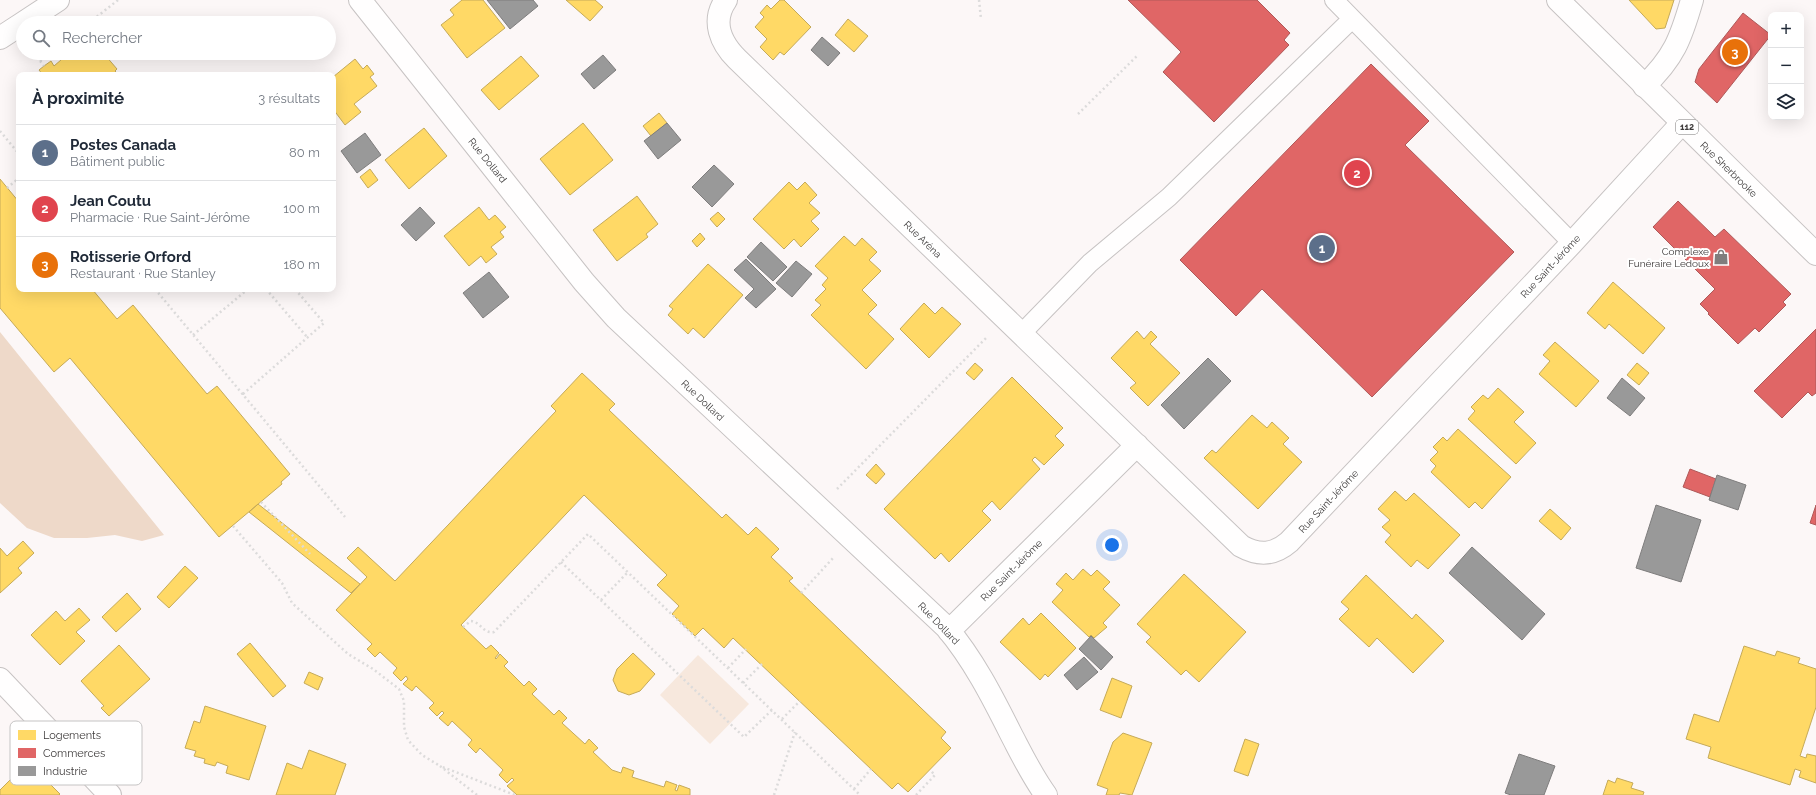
<!DOCTYPE html>
<html lang="fr">
<head>
<meta charset="utf-8">
<style>
  :root { --surface:#fff; --page:#f2f2f3; --text:#1f2937; --muted:#747a83; --line:#e0e1e3; --accent:#ea580c }
  body { margin:0; font-family:Raleway,sans-serif; background:var(--page); color:var(--text) }
  .controls { position:absolute; right:12px; top:12px; display:grid; overflow:hidden; border-radius:8px; box-shadow:0 4px 16px #0002 }
  .controls button { width:36px; height:36px; display:grid; place-items:center; padding:0; border:0; border-bottom:1px solid var(--line); background:var(--surface); color:var(--text); font:20px sans-serif }
  .you { position:absolute; left:1112px; top:545px; width:14px; height:14px; margin:-10px; border:3px solid #fff; border-radius:50%; background:#1a73e8; box-shadow:0 0 0 6px #1a73e833 }
  .badge { display:grid; place-items:center; width:26px; height:26px; border-radius:50%; background:var(--accent); color:#fff; font-size:13px; font-weight:700 }
  .pin { position:absolute; translate:-50% -50%; border:2px solid #fff; box-shadow:0 1px 4px #0006 }
  .list { margin:0; padding:0; list-style:none }
  h2 { display:flex; justify-content:space-between; align-items:center; height:52px; margin:0; padding:0 16px; font-size:17px }
  h2 small { font-size:13px; font-weight:400; color:var(--muted) }
  .list li { display:grid; grid-template-columns:26px 1fr auto; gap:12px; align-items:center; box-sizing:border-box; height:56px; padding:0 16px; border-top:1px solid var(--line) }
  .list b { display:block; font-size:15px; white-space:nowrap }
  .list p { margin:0; font-size:13px; white-space:nowrap; color:var(--muted) }
  .list em { font-size:13px; font-style:normal; color:var(--muted) }
  .icon { flex:none; width:22px; height:22px; fill:none; stroke:currentColor; stroke-width:2; stroke-linecap:round; stroke-linejoin:round }
  .map { position:relative; flex:none; width:1816px; height:795px; overflow:hidden }
  .search { position:absolute; background:var(--surface); box-shadow:0 4px 16px #0002; left:16px; top:16px; width:320px; height:44px; display:flex; align-items:center; gap:10px; box-sizing:border-box; padding:0 14px; border-radius:22px; color:var(--muted); font-size:15px }
  .panel { position:absolute; background:var(--surface); box-shadow:0 4px 16px #0002; left:16px; top:72px; width:320px; height:220px; border-radius:8px }
  .map>svg:first-child { display:block }
  .green { fill:#f7e8dd }
  .forest { fill:#eed9c9 }
  .homes { fill:#ffd966; stroke:#c5aa59 }
  .shops { fill:#e06666; stroke:#af5959 }
  .industry { fill:#999; stroke:#7e7d7d }
  .lines { fill:none; stroke-linecap:round; stroke-linejoin:round }
  .lane-casing { stroke:#c7c3c3; stroke-width:20 }
  .street-casing { stroke:#c7c3c3; stroke-width:24 }
  .primary-casing { stroke:#c7c3c3; stroke-width:24 }
  .path { stroke:#dcdbdb; stroke-width:2.5; stroke-dasharray:2 3; stroke-linecap:butt }
  .lane { stroke:#fffefe; stroke-width:18 }
  .street { stroke:#fffefe; stroke-width:22 }
  .primary { stroke:#fffefe; stroke-width:22 }
  .labels { text-anchor:middle; stroke-width:4; stroke-linejoin:round; paint-order:stroke }
  .shield { fill:#fff; stroke:#787676; stroke-width:1 }
  .shield-label { font-size:9px; font-weight:bold; fill:#3e3b3b }
  .street-label { font-size:10px; fill:#3e3b3b; stroke:#fff }
  .poi-label { font-size:10px; fill:#3e3b3b; stroke:#fff; text-anchor:end }
  .key { fill:#fff; stroke:#c5c4c4; stroke-width:1 }
  .key-label { font-size:11px; fill:#3e3b3b }
</style>
</head>
<body>
<div class="map">
<svg width="1816" height="795" viewBox="0 0 1816 795">
  <rect width="100%" height="100%" fill="#fcf7f7"/>
  <path class="green" d="M698,655l51,49 -39,40 -50,-49z"/>
  <path class="forest" d="M0,332l164,203 -22,6 -27,-6 -28,3h-33l-27,-10 -27,-25z"/>
  <path class="homes" d="M462,0h21l22,28 -38,30 -26,-33 13,-10 -4,-5z
    M566,0h29l8,7 -13,14z
    M780,0h4l27,27 -27,28 -4,-3 -7,8 -13,-13 7,-8 -12,-12 9,-10 -4,-4 7,-8 4,4z
    M1629,0h45l-9,28 -9,1z
    M848,19l20,17 -14,16 -19,-17z
    M69,53h31l3,3 2,-1 12,14 -2,2 4,4h-76l-4,-5 5,-4 7,-5 3,5z
    M521,56l18,20 -40,34 -18,-20z
    M355,59l8,10 4,-4 7,9 -4,3 7,9 -23,18 7,8 -16,13 -12,-16v-32z
    M659,113l8,10 -16,13 -8,-10z
    M583,123l30,37 -43,35 -30,-36z
    M424,128l23,28 -38,33 -24,-29z
    M370,169l8,11 -10,8 -8,-11z
    M0,179l19,23v87h73l25,30 16,-14 74,89 10,-8 73,88 -9,8 1,2 -63,53 -149,-179 -16,14 -54,-64z
    M789,182l8,8 8,-8 12,13 -8,8 11,10 -9,8 8,8 -18,18 -7,-8 -10,10 -31,-30z
    M637,196l21,28 -12,10 2,3 -31,24 -24,-31z
    M479,207l10,13 6,-5 11,12 -6,5 4,5 -13,10 6,7 -11,9 -5,-7 -12,10 -25,-30z
    M718,212l7,7 -8,8 -7,-8z
    M700,233l5,6 -8,8 -5,-6z
    M844,236l11,10 7,-8 15,14 -8,8 12,11 -19,19 15,15 -9,9 26,25 -28,30 -55,-54 10,-10 -6,-5 11,-11 -4,-4 6,-7 -13,-12z
    M708,264l35,31 -39,43 -11,-10 -5,6 -20,-19 5,-6 -4,-3z
    M1613,282l52,46 -22,26 -34,-30 -4,5 -18,-16z
    M924,303l11,11 7,-7 19,17 -32,34 -29,-29z
    M1137,331l7,8 7,-8 6,6 -7,7 30,29 -32,33 -18,-18 6,-5 -25,-25z
    M1555,342l44,39 -23,26 -37,-33 11,-13 -7,-6z
    M975,363l8,7 -9,10 -8,-7z
    M1637,363l12,10 -10,12 -12,-10z
    M582,373l33,31 -6,6 113,108 4,-4 22,21 8,-8 23,22 -8,8 22,21 -4,3 157,151 -5,6 10,10 -43,44 -10,-9 -6,6 -159,-151 -9,10 -21,-20 -8,8 -23,-22 7,-8 -22,-21 10,-10 -83,-80 -123,130 25,24 5,-4 8,8 -4,5 1,1 4,-5 8,8 -4,4 20,20 5,-5 8,8 -5,5 22,21 5,-5 8,8 -5,5 23,21 4,-5 9,9 -5,4 19,18 9,3 2,-6 11,4 -2,6 32,10 2,-6 11,4 -2,5 2,1 2,-6 11,4v6h-173l-10,-9 7,-6 -2,-2 -5,5 -8,-8 4,-5 -23,-22 -4,5 -8,-8 4,-5 -20,-19 -4,5 -9,-8 5,-5 -2,-2 -5,5 -8,-8 5,-5 -18,-17 -4,5 -9,-7 5,-5 -2,-3 -5,5 -8,-8 4,-5 -17,-16 -5,5 -8,-8 5,-5 -36,-34 31,-33 -20,-19 11,-11 37,34 161,-170 -5,-5z
    M1012,377l51,51 -8,8 9,9 -20,20 -9,-8 -3,3 8,9 -40,41 -8,-9 -10,10 9,9 -42,42 -8,-9 -6,6 -51,-50z
    M1498,388l26,24 -10,10 22,21 -20,21 -48,-45 7,-8 -4,-4 12,-12 5,4z
    M1252,415l15,13 5,-6 17,16 -6,6 19,18 -44,47 -54,-51 8,-8 4,3z
    M1458,429l53,48 -29,32 -7,-7 -6,6 -38,-36 5,-6 -6,-6 8,-8 -5,-5 10,-10 4,4z
    M876,464l9,10 -9,10 -10,-9z
    M1395,491l11,10 8,-8 46,42 -32,34 -11,-9 -6,7 -26,-25 6,-7 -9,-8 8,-7 -12,-11z
    M258,504l102,80 -9,9 -102,-81z
    M1550,509l21,19 -10,12 -22,-19z
    M23,541l11,12 -16,15 4,5 -22,20v-45l7,8z
    M185,566l13,12 -29,30 -12,-11z
    M1083,569l8,7 6,-6 13,12 -7,7 17,16 -17,18 4,4 -13,11 -3,-3 -2,2 -37,-35 11,-12 -7,-6 10,-11 7,7z
    M1184,574l62,58 -47,50 -13,-12 -5,5 -35,-33 5,-5 -14,-13z
    M1366,575l46,44 4,-5 28,27 -31,32 -36,-35 -8,9 -30,-28 10,-10 -8,-7z
    M127,593l14,16 -25,23 -14,-15z
    M79,608l11,12 -14,12 9,9 -25,24 -29,-30 25,-24 9,10z
    M1041,613l35,35 -28,29 -3,-3 -5,6 -40,-38 23,-24 6,7z
    M250,643l36,43 -13,11 -36,-43z
    M119,645l31,34 -41,37 -8,-8 3,-2 -23,-25z
    M1744,646l31,10 2,-5 23,7 -2,5 18,6v38l-16,49 6,2 1,-4 9,2v27l-17,-6 2,-6 -6,-2 -5,16 -82,-27 3,-11 -25,-8 8,-25 25,8z
    M633,653l22,21 -15,17 -11,4 -11,-4 -5,-11 4,-11z
    M309,672l14,6 -5,12 -14,-7z
    M1112,678l20,8 -11,32 -21,-8z
    M205,706l61,20 -17,54 -23,-7 2,-7 -11,-4 -2,4 -11,-3 1,-4 -11,-3 2,-5 -11,-3 9,-27 6,2z
    M1123,733l29,10 -20,52 -12,-2 -1,2h-13l2,-6 -11,-4 16,-43z
    M1245,739l14,5 -11,32 -14,-5z
    M309,750l37,14 -11,31h-59l11,-32 15,6z
    M28,762l32,32 -1,1h-59v-5z
    M1617,778l16,5 -2,5 13,4 -1,3h-40l5,-15 7,3z"/>
  <path class="shops" d="M1128,0h129l33,33 -6,7 5,5 -75,77 -51,-50 18,-20z
    M1743,13l28,22 -54,68 -22,-21 4,-13z
    M1371,64l58,57 -24,24 109,107 -142,145 -110,-108 -26,27 -56,-56z
    M1678,201l37,36 9,-8 67,65 -8,8 3,3 -27,27 -4,-4 -17,16 -30,-30 1,-1 -9,-9 15,-15 -62,-62z
    M1816,329v64l-4,3 -4,-4 -26,26 -28,-27z
    M1690,469l26,10 -6,18 -27,-10z
    M1816,505v20l-6,-2z"/>
  <path class="industry" d="M487,0h46l5,6 -28,23z
    M822,37l18,16 -12,13 -17,-16z
    M603,55l13,15 -22,19 -13,-15z
    M667,123l14,17 -23,19 -14,-18z
    M365,133l16,22 -24,18 -16,-22z
    M714,165l20,19 -22,23 -20,-20z
    M420,207l15,16 -19,18 -15,-16z
    M761,242l26,25 -14,14 -26,-24z
    M746,259l30,30 -20,19 -11,-10 9,-9 -20,-19z
    M796,261l16,13 -20,23 -16,-14z
    M489,272l20,25 -26,21 -20,-25z
    M1208,358l23,23 -47,48 -23,-24z
    M1622,378l23,20 -15,18 -23,-18z
    M1717,475l29,10 -8,25 -29,-10z
    M1656,505l45,15 -20,62 -45,-14z
    M1472,547l73,67 -23,26 -73,-67z
    M1091,636l22,21 -12,13 -22,-21z
    M1084,657l14,15 -21,18 -13,-15z
    M1519,754l36,12 -11,29h-33l-6,-2z"/>
  <g class="lines">
    <g class="lane-casing">
      <path id="lane" d="M1334,0l238,243
        M1021,334l69,-71 79,-66 183,-178"/>
    </g>
    <g class="street-casing">
      <path id="street" d="M360,0l224,282 32,36 330,309c27,32 46,69 65,107 11,21 21,42 35,61
        M726,0c-15,21 -5,43 11,59l504,487c18,10 33,9 48,-4l283,-299 110,-120
        M23,23l35,-23
        M0,38l23,-15
        M1644,86c30,-28 37,-48 48,-86
        M949,631l188,-186
        M0,679l110,116"/>
    </g>
    <g class="primary-casing">
      <path id="primary" d="M1558,0l258,254"/>
    </g>
    <path class="path" d="M979,0l2,19
      M89,23l29,-23
      M34,53l10,13
      M40,61l11,-8
      M1078,114l60,-59
      M0,131l19,23
      M7,188l12,-10
      M155,289l190,228
      M266,289l41,48
      M193,335l55,-46
      M243,394l81,-71 -29,-34
      M837,489l150,-152
      M261,502l49,52
      M233,526l49,57 10,20 56,51 25,15 26,20 5,12v26l4,13 14,15 18,11
      M561,562l183,175 28,-27
      M801,593l32,-35
      M601,600l27,-28
      M463,627l8,-6c10,1 12,13 23,11l94,-98 272,261
      M728,668l18,-19
      M743,683l19,-19
      M782,719l18,-18
      M854,789l17,-20
      M477,795l-37,-29 75,29
      M774,795l21,-63
      M916,795l19,-20 -5,-5"/>
    <use href="#lane" class="lane"/>
    <use href="#street" class="street"/>
    <use href="#primary" class="primary"/>
  </g>
  <defs>
    <g id="shop-bare" transform="scale(1.2)"><path d="M-5-2.5h2.3a2.7 3.5 0 0 1 5.4 0H5L5.5 6h-11ZM-1.5-2.5h3a1.5 2.3 0 0 0-3 0Z" fill="#807d7d" stroke="#fff" stroke-width="2.5" paint-order="stroke"/></g>
  </defs>
  <g fill-rule="evenodd">
    <use href="#shop-bare" x="1721" y="257"/>
  </g>
  <g class="labels">
    <rect class="shield" x="1676" y="120" width="22" height="14" rx="3"/>
    <g class="shield-label">
      <text x="1687" y="130">112</text>
    </g>
    <g class="street-label">
      <text transform="translate(488 160) rotate(51)" y="4">Rue Dollard</text>
      <text transform="translate(1729 169) rotate(44)" y="4">Rue Sherbrooke</text>
      <text transform="translate(923 239) rotate(44)" y="4">Rue Aréna</text>
      <text transform="translate(1550 266) rotate(-47)" y="4">Rue Saint-Jérôme</text>
      <text transform="translate(703 400) rotate(43)" y="4">Rue Dollard</text>
      <text transform="translate(1328 501) rotate(-47)" y="4">Rue Saint-Jérôme</text>
      <text transform="translate(1011 570) rotate(-45)" y="4">Rue Saint-Jérôme</text>
      <text transform="translate(939 623) rotate(46)" y="4">Rue Dollard</text>
    </g>
    <g class="poi-label">
      <text x="1709" y="255">Complexe<tspan x="1709" dy="12">Funéraire Ledoux</tspan></text>
    </g>
  </g>
  <rect x="10" y="721" width="132" height="64" rx="6" class="key"/>
  <rect x="18" y="730" width="18" height="10" fill="#ffd966"/>
  <rect x="18" y="748" width="18" height="10" fill="#e06666"/>
  <rect x="18" y="766" width="18" height="10" fill="#999"/>
  <g class="key-label">
    <text x="43" y="739">Logements</text>
    <text x="43" y="757">Commerces</text>
    <text x="43" y="775">Industrie</text>
  </g>
</svg>
<div class="controls">
<button>+</button>
<button>−</button>
<button><svg class="icon" aria-label="layers" viewBox="0 0 24 24"><path d="M12 4l9 5-9 5-9-5zM3 14l9 5 9-5"/></svg></button>
</div>
<div class="you"></div>
<div class="pin badge" style="left:1322px;top:248px;background:#5c6f8a">1</div>
<div class="pin badge" style="left:1357px;top:173px;background:#e0444e">2</div>
<div class="pin badge" style="left:1735px;top:52px;background:#e8710a">3</div>
<div class="search"><svg class="icon" aria-label="search" viewBox="0 0 24 24"><circle cx="10" cy="10" r="6"/><path d="M15 15l6 6"/></svg>Rechercher</div>
<section class="panel">
<h2>À proximité<small>3 résultats</small></h2>
<ul class="list">
<li><span class="badge" style="background:#5c6f8a">1</span><div><b>Postes Canada</b><p>Bâtiment public</p></div><em>80 m</em></li>
<li><span class="badge" style="background:#e0444e">2</span><div><b>Jean Coutu</b><p>Pharmacie · Rue Saint-Jérôme</p></div><em>100 m</em></li>
<li><span class="badge" style="background:#e8710a">3</span><div><b>Rotisserie Orford</b><p>Restaurant · Rue Stanley</p></div><em>180 m</em></li>
</ul>
</section>
</div>
</body>
</html>
